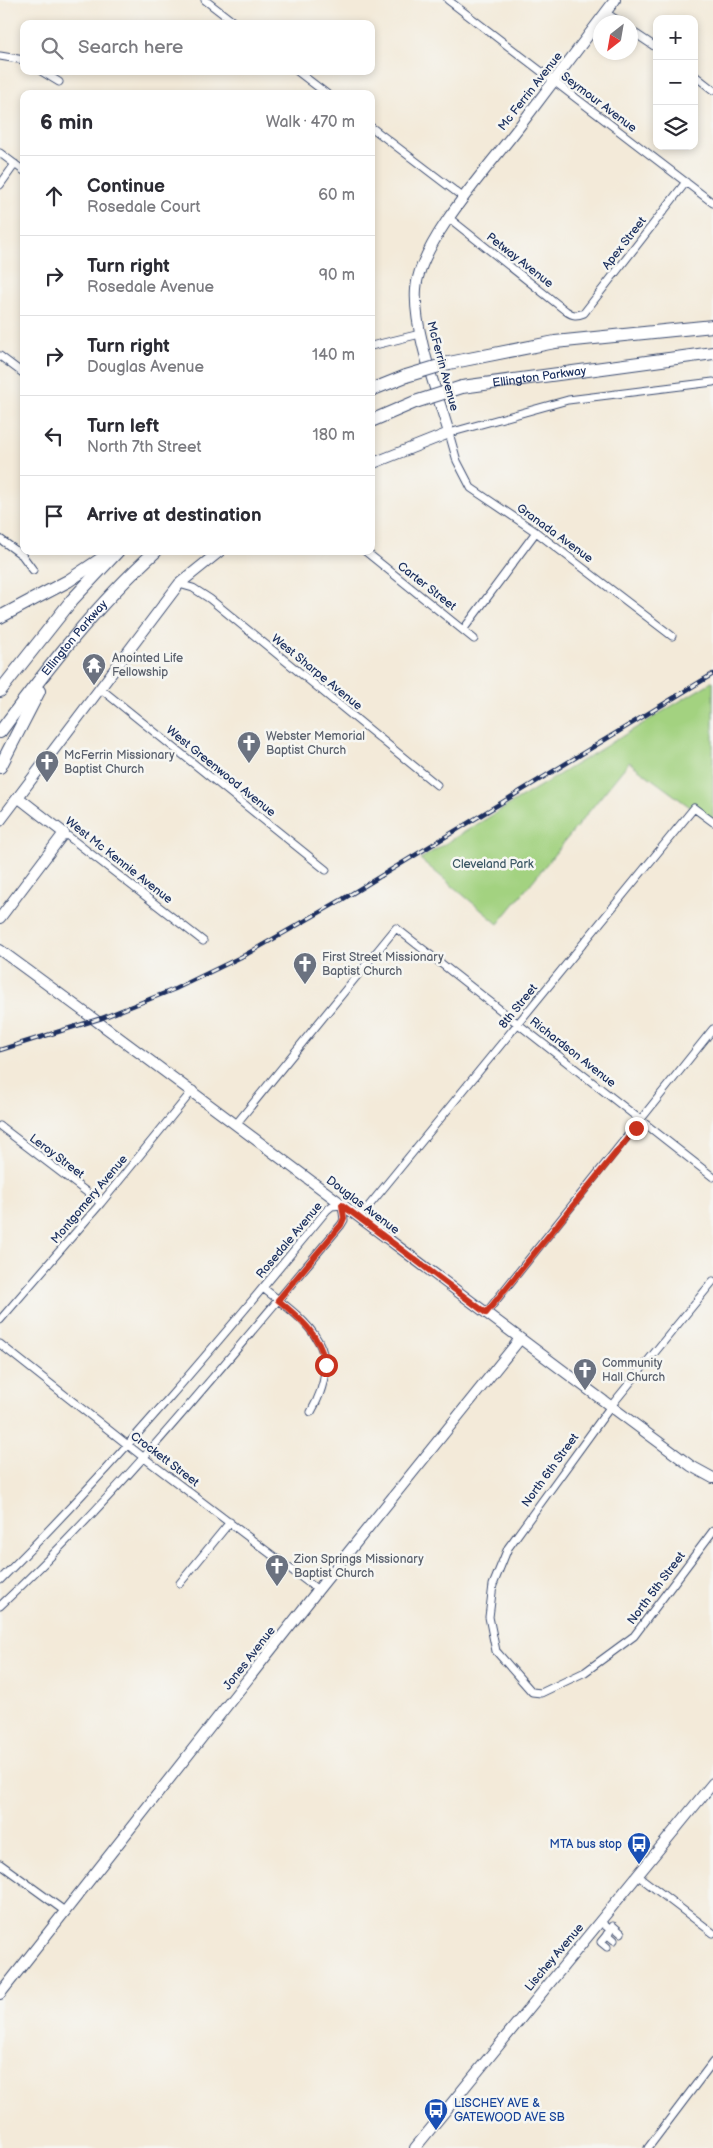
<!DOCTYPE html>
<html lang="en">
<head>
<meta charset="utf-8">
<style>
  :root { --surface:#fff; --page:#f7f7f7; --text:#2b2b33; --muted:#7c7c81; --line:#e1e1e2 }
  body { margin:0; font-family:"Balsamiq Sans",sans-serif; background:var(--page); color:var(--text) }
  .controls { position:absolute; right:15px; top:15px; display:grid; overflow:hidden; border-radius:10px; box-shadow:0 2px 8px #0003 }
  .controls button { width:45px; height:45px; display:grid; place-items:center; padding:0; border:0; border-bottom:1px solid var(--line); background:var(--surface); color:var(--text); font:25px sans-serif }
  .compass { position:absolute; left:593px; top:15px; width:45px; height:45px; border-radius:50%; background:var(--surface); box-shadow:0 2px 8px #0003; rotate:211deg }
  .stop { position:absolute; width:15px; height:15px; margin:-11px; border:4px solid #c8321e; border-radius:50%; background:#fff }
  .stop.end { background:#c8321e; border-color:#fff; box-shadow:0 1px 5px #0008 }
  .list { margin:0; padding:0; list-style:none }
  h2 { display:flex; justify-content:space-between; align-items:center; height:65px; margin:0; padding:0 20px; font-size:21px }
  h2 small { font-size:16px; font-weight:400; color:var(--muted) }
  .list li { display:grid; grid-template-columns:32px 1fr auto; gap:15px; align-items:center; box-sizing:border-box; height:80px; padding:0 20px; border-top:1px solid var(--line) }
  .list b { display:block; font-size:19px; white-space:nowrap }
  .list p { margin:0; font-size:16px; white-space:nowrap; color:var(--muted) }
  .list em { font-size:16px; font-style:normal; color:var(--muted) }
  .icon { flex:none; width:28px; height:28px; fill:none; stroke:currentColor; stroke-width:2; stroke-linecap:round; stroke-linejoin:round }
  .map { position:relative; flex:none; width:713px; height:2148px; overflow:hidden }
  .search { position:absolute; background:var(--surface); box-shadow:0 2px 8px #0003; left:20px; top:20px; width:355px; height:55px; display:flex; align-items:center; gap:12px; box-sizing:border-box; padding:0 18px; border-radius:10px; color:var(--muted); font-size:19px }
  .panel { position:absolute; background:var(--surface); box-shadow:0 2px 8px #0003; left:20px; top:90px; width:355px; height:465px; border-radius:10px }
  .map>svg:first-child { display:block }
  .green { fill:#a3d280; stroke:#5f806f }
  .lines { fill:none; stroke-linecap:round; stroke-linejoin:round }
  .street-casing { stroke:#3b4b70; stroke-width:9 }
  .secondary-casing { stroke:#3b4b70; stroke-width:12 }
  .highway-casing { stroke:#3b4b70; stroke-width:14 }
  .street { stroke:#fff; stroke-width:7 }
  .secondary { stroke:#fff; stroke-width:10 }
  .highway { stroke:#fff; stroke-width:12 }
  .rail-casing { stroke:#1b2f5e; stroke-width:4.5 }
  .rail { stroke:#f6f6f2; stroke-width:2.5; stroke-dasharray:8; stroke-linecap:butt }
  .highway-bridge-casing { stroke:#3b4b70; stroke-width:14; stroke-linecap:butt }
  .highway-bridge { stroke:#fff; stroke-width:12 }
  .route { stroke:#c8321e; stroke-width:6 }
  .labels { text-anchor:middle; stroke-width:5; stroke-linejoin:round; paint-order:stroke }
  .street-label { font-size:12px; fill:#1b2f5e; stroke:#f6f6f2 }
  .worship-label { font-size:12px; fill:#5b616d; stroke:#f6f6f2; text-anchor:start }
  .park-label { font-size:12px; fill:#3d5866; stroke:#f6f6f2 }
  .transit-label { font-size:12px; fill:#164399; stroke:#f6f6f2; text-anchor:end }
</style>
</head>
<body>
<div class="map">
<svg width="713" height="2148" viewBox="0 0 713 2148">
  <rect width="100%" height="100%" fill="#f6f6f2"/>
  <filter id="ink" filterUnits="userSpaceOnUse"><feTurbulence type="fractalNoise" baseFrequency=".02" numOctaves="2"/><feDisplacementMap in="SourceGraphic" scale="10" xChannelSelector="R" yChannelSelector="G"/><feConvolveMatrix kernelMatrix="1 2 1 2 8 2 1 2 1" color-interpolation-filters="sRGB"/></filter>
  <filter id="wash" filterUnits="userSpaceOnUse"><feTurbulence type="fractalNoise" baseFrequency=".0096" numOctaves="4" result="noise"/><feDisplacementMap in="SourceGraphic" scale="20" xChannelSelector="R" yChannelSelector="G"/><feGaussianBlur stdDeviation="1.12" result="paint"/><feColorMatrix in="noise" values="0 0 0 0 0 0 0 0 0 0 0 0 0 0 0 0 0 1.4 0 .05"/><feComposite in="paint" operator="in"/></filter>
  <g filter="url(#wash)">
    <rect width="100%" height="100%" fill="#f3ead9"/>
    <path class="green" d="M713,681v143l-84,-62 -131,162 -78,-65z"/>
  </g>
  <g filter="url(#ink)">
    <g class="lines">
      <g class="street-casing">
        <path id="street" d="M205,0l31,24
          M448,0l265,203
          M606,13l14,9
          M630,30l27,18
          M0,56l24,4
          M41,71l18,11
          M297,71l30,23
          M694,75l19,15
          M371,127l93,71
          M0,153l24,18
          M0,185l15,-21
          M449,218l117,93c7,5 11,5 18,2l102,-131
          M371,346l49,-12
          M0,356l24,18
          M0,539l22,16 11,15
          M365,551l109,88
          M179,584l14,4 17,11 227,186
          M463,630l73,-98
          M672,636l-136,-104 -65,-44 -14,-27 -8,-28 119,-33 145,-18
          M101,689l225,181
          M64,833l139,108
          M237,1123l159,-195 317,249
          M0,1126l101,77
          M359,1218l335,-410 19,14
          M713,1281l-102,125 -103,142 -15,37 -4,32 7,34 36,41 9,1 44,-21 49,-36 79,-105
          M263,1288c47,36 83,62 48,124
          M486,1313l227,-284
          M0,1320l101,-117 92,-113
          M0,1344l143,113 175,133
          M0,1580c117,-117 223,-243 327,-370l5,-4 10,-1 2,15 -3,5c-110,130 -216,264 -341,381
          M180,1583l50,-61
          M0,1864l66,48
          M637,1875l76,58
          M599,1921l12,9 -10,12 6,5
          M611,1930l2,-4 8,7
          M607,1934l7,6
          M648,2148l65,-86"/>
      </g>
      <g class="secondary-casing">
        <path id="secondary" d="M371,464l78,-31c-12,-41 -36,-103 -33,-144 3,-46 74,-124 103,-162 32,-42 64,-85 96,-127
          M0,821l179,-237 41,-33
          M0,918l64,-85 -45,-35
          M0,950c232,169 460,345 691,516l22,12
          M0,1994l318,-404 202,-251
          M415,2148l298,-365"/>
      </g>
      <g class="highway-casing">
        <g id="highway">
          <path d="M449,363l106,-21 158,-16"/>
          <path id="s1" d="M462,387l251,-34"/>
          <path d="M371,390l35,-14"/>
          <path d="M371,421l44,-19"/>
          <path d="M0,617l68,-36 39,-26"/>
          <path d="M0,691l72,-91 46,-49"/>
          <path id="s2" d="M0,732c47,-63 97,-128 156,-181"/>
          <path d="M0,767l39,-76"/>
        </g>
      </g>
      <use href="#street" class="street"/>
      <use href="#secondary" class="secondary"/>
      <use href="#highway" class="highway"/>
      <g class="rail-casing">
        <path id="rail" d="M0,1050l102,-32 73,-29 70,-34 98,-56 370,-225"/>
      </g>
      <use href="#rail" class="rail"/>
      <g class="highway-bridge-casing">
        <path id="highway-bridge" d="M406,376l43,-13
          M415,402l47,-15"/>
      </g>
      <use href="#highway-bridge" class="highway-bridge"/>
    </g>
  </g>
  <g class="lines" filter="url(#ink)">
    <path class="route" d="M326,1365c-6,-30 -25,-46 -48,-65l63,-75 3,-7 -2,-13 144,108 150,-185"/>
  </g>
  <defs>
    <g id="temple-pin" transform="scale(1.25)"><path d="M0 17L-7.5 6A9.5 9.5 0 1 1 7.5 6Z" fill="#6b7280" stroke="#f6f6f2"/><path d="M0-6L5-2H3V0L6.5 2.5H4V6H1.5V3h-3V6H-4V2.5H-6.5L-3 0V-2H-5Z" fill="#fff"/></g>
    <g id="church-pin" transform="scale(1.25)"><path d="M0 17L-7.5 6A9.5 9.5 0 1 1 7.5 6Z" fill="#6b7280" stroke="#f6f6f2"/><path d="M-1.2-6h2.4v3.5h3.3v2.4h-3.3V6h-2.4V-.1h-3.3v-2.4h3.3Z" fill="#fff"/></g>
    <g id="bus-pin" transform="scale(1.25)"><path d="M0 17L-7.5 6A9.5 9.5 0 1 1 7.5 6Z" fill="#1a4fb4" stroke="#f6f6f2"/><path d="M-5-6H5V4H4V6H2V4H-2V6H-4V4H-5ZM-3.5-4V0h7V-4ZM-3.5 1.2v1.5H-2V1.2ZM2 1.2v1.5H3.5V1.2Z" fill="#fff"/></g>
  </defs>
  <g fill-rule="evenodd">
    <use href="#temple-pin" x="94" y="665"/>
    <use href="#church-pin" x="249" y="743"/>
    <use href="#church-pin" x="47" y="762"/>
    <use href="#church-pin" x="305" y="964"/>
    <use href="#church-pin" x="585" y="1370"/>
    <use href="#church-pin" x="277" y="1566"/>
    <use href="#bus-pin" x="639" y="1844"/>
    <use href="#bus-pin" x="436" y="2110"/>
  </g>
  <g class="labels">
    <g class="street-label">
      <text transform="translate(530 91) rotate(-52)" y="4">Mc Ferrin Avenue</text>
      <text transform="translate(599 102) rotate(37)" y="4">Seymour Avenue</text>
      <text transform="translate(624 243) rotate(-52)" y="4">Apex Street</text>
      <text transform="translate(520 260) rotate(38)" y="4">Petway Avenue</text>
      <text transform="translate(443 366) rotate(75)" y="4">McFerrin Avenue</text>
      <text dy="4" stroke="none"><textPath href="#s1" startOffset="78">Ellington Parkway</textPath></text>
      <text transform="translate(555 533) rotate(36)" y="4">Granada Avenue</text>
      <text transform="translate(427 586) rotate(38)" y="4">Carter Street</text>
      <text dy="4" stroke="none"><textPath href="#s2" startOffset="120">Ellington Parkway</textPath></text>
      <text transform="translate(317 672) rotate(39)" y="4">West Sharpe Avenue</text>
      <text transform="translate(221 771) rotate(39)" y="4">West Greenwood Avenue</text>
      <text transform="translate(119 860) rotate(38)" y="4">West Mc Kennie Avenue</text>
      <text transform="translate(518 1006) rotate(-51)" y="4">8th Street</text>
      <text transform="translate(573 1052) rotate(38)" y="4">Richardson Avenue</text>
      <text transform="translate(57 1156) rotate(37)" y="4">Leroy Street</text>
      <text transform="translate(89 1199) rotate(-50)" y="4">Montgomery Avenue</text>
      <text transform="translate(363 1205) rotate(37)" y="4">Douglas Avenue</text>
      <text transform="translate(289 1240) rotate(-50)" y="4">Rosedale Avenue</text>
      <text transform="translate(165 1459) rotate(37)" y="4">Crockett Street</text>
      <text transform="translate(550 1470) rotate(-54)" y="4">North 6th Street</text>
      <text transform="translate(656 1588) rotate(-53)" y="4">North 5th Street</text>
      <text transform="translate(249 1658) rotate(-52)" y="4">Jones Avenue</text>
      <text transform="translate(554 1957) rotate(-50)" y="4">Lischey Avenue</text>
    </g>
    <g class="worship-label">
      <text x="112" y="662">Anointed Life<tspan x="112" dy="14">Fellowship</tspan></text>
      <text x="266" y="740">Webster Memorial<tspan x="266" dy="14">Baptist Church</tspan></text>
      <text x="64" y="759">McFerrin Missionary<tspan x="64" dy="14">Baptist Church</tspan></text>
      <text x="322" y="961">First Street Missionary<tspan x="322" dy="14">Baptist Church</tspan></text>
      <text x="602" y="1367">Community<tspan x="602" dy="14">Hall Church</tspan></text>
      <text x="294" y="1563">Zion Springs Missionary<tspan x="294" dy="14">Baptist Church</tspan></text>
    </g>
    <g class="park-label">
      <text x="493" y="868">Cleveland Park</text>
    </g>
    <g class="transit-label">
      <text x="622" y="1848">MTA bus stop</text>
      <text x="454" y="2107" text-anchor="start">LISCHEY AVE &amp;<tspan x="454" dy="14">GATEWOOD AVE SB</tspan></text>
    </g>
  </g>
</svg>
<div class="controls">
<button>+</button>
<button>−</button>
<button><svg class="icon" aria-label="layers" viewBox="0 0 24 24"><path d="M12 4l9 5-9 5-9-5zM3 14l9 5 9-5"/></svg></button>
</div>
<svg class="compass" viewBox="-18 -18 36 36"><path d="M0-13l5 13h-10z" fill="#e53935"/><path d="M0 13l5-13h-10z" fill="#7c7c81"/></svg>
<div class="stop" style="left:326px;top:1365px"></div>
<div class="stop end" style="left:636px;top:1128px"></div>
<div class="search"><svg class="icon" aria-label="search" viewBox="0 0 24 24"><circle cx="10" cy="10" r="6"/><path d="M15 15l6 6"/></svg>Search here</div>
<section class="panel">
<h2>6 min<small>Walk · 470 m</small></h2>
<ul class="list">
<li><svg class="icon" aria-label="ahead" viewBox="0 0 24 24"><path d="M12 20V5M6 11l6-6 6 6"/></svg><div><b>Continue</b><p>Rosedale Court</p></div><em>60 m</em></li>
<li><svg class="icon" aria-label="right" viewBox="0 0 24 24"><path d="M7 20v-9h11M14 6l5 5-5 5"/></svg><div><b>Turn right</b><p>Rosedale Avenue</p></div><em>90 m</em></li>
<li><svg class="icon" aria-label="right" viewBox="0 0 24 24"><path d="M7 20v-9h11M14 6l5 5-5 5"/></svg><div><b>Turn right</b><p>Douglas Avenue</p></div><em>140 m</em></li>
<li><svg class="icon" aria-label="left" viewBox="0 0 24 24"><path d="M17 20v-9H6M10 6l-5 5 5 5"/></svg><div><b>Turn left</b><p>North 7th Street</p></div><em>180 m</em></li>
<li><svg class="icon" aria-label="arrive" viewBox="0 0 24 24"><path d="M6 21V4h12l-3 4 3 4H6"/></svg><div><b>Arrive at destination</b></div></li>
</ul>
</section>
</div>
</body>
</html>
